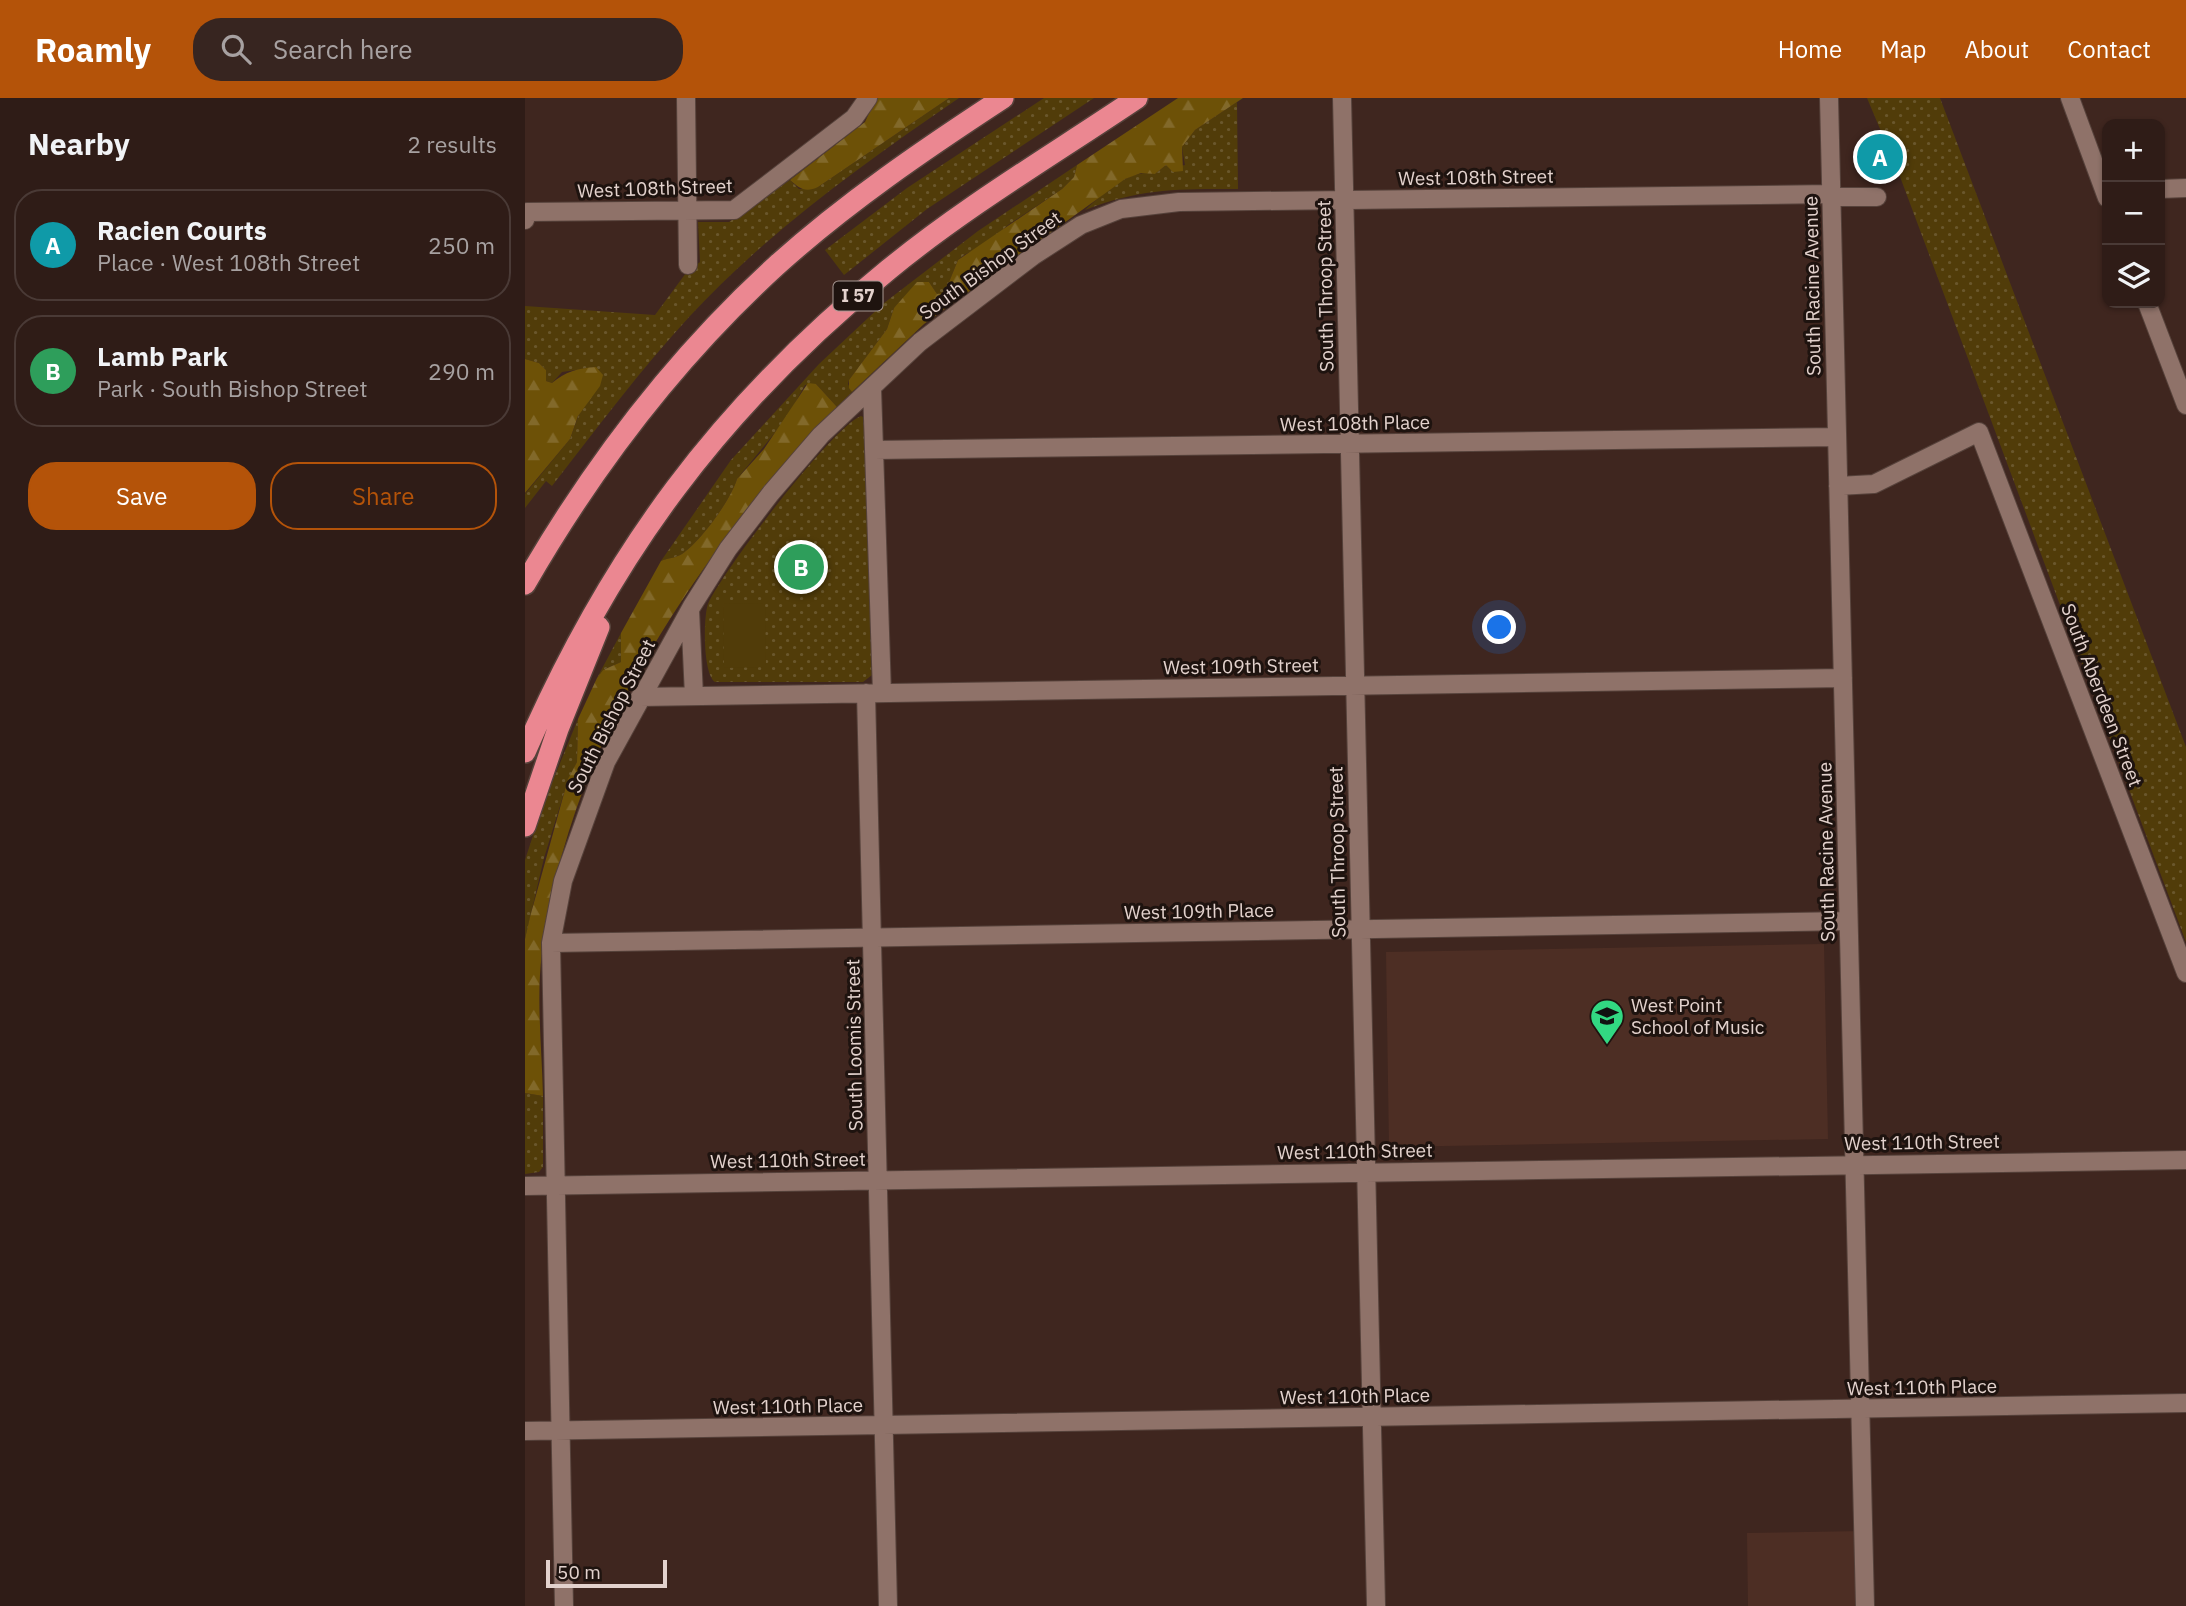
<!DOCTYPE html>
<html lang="en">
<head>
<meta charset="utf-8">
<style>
  :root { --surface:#2f1c17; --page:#372520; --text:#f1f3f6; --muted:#a7a1a1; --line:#4a3a36; --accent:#b45309 }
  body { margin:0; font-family:"IBM Plex Sans",sans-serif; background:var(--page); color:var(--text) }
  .controls { position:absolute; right:21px; top:21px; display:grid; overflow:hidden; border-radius:14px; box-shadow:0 2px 5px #0004 }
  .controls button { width:63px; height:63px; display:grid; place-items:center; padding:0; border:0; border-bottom:2px solid var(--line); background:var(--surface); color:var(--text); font:35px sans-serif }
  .scale { position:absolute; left:21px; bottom:18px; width:121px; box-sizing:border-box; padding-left:7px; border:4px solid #e3d2cd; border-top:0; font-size:19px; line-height:24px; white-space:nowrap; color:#e3d2cd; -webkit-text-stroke:5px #1e130f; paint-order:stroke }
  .you { position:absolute; left:975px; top:530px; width:24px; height:24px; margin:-18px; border:5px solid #fff; border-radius:50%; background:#1a73e8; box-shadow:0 0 0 10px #1a73e833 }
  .badge { display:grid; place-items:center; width:46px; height:46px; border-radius:50%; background:var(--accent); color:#fff; font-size:23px; font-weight:700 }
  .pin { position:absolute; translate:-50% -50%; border:4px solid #fff; box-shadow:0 2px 7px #0006 }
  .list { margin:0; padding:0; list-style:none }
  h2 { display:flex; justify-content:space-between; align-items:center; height:91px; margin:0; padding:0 28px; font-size:30px }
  h2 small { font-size:23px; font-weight:400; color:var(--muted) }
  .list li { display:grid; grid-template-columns:46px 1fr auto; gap:21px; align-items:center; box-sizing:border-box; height:112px; margin:0 14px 14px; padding:0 14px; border:2px solid var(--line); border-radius:28px }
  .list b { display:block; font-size:26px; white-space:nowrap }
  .list p { margin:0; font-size:23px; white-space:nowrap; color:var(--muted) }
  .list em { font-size:23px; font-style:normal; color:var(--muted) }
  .actions { display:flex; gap:14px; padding:21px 28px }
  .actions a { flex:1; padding:16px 0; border:2px solid var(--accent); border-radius:28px; text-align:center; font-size:24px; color:var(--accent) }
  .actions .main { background:var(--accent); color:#fff }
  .icon { flex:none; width:38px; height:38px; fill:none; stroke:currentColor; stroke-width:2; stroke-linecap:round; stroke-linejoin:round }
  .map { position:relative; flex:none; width:1661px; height:1508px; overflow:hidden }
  header { display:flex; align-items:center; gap:42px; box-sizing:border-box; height:98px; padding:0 35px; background:var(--accent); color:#fff }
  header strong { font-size:33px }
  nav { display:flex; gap:38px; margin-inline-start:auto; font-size:24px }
  .search { width:490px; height:63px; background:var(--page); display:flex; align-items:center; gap:18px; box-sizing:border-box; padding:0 24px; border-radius:28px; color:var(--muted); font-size:26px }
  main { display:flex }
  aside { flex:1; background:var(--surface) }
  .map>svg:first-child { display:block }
  .built { fill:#4d2e24 }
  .grass { fill:url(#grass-dots) }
  .forest { fill:url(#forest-firs) }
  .garden { fill:#513c09 }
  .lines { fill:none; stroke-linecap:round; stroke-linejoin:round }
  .street-casing { stroke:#56423b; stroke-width:20 }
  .highway-casing { stroke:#56423b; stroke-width:24 }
  .street { stroke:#8f7269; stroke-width:18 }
  .highway { stroke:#eb8791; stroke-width:21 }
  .labels { text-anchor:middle; stroke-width:6; stroke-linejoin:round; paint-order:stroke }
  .shield { fill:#1e130f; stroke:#a89994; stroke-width:2 }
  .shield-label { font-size:18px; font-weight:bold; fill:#e3d2cd }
  .street-label { font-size:19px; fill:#e3d2cd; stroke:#1e130f }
  .poi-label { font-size:19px; fill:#e3d2cd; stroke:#1e130f; text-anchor:start }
</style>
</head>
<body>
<header>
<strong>Roamly</strong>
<div class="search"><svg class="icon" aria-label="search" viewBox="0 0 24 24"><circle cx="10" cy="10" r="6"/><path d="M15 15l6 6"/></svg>Search here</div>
<nav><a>Home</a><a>Map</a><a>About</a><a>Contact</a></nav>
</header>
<main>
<aside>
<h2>Nearby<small>2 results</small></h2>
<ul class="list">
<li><span class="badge" style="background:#0f9aa8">A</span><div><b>Racien Courts</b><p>Place · West 108th Street</p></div><em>250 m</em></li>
<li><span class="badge" style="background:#2e9e5b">B</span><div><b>Lamb Park</b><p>Park · South Bishop Street</p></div><em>290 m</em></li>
</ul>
<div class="actions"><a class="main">Save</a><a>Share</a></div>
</aside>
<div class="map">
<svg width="1661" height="1508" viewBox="0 0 1661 1508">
  <defs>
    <pattern id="grass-dots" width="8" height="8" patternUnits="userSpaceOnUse" patternTransform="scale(1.75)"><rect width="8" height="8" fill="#513c09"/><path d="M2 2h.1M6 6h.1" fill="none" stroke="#6a572c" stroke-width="1.8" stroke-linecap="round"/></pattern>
    <pattern id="forest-firs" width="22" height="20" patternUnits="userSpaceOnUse" patternTransform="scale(1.75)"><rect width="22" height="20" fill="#6d5107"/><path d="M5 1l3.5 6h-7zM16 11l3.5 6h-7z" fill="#82692a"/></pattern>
  </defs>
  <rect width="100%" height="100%" fill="#3f261f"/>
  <path class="built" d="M1299,846l4,195 -439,8 -3,-195z
    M1338,1433l2,75h-117l-1,-73z"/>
  <path class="grass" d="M424,0h10c-95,65 -190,133 -269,218 -49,53 -93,112 -138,170l-6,-5 -21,27v-14l45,-55 26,-72 -34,5 -10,11 -6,-2v-11l-7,-7 -14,-4v-53l130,9 31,-42 14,-11 -2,-40h31l61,-42 9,9 19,-2z
    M519,0h50l-167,111 -83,66 -19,-25 82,-62z
    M1342,0h73l246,649v195l-287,-768z
    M712,4l1,87c-59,0 -97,-1 -153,21 18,-16 44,-42 70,-36l11,-9 4,3 15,-3 -3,-18 13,-17z
    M552,67l-3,12 -12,12 -54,36 -19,17 -25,13 -6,5 -13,32 -8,2 -8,-12 -35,26 -7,21 -38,51 -1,4 4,8 -15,15 -21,-23 -11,1 -19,34 -49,60c-6,21 -37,63 -55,75 -6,4 -15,4 -21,7l70,-101 88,-96 65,-61 94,-72z
    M336,318l4,2 7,257 -9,7h-148c-12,-8 -12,-64 -7,-78 13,-31 125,-178 153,-188z
    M96,535v29l-18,8 -6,8z
    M53,621l-1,43 -9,18 -24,78 -19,81v-79l18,-55z
    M0,995l18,3v71l-4,5 -14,2z"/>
  <path class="forest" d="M351,0h73l-131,89c-13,6 -19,1 -28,-7l75,-58z
    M653,0h65l-48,32 -13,17 1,24 -10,1 -7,-7 -11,9 -14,-1 -16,6 -201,145 -72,68 -3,-4v-8l38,-51 7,-21 23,-26h12l8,12 8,-2 13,-32 104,-71 12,-12 3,-12z
    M0,261l14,4 7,7v11l6,2c13,-11 26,-15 44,-16l7,8 -3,11 -22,30 -8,23 -45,54z
    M283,285l8,1 21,23c-141,150 -269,337 -295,546 -6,46 0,96 1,143l-18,-3v-154l5,-22 38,-138 9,-17 1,-43 19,-41 6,-8 18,-8v-29l40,-72c6,-3 15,-3 21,-7 18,-12 49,-54 55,-75l27,-30z"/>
  <path class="garden" d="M240,505l1,64 -42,1 -1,-64z"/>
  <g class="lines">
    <g class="street-casing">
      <path id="street" d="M161,0l2,167
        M817,0l34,1508
        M1304,0l36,1508
        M1545,0l37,100
        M1635,91l26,-1
        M1306,99h46
        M0,122l2,-8 207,-2 120,-92 14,-20
        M1622,205l39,102
        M347,290l10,305
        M349,352l963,-13
        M1313,388l36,-2 105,-52 207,541
        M165,512l4,86
        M341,595l22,913
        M115,599l1203,-19
        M26,845l1297,-22
        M0,1088l1661,-26
        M0,1333l1661,-28
        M39,1508l-13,-663 12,-62 43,-119 86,-156 36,-57 43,-56 50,-58 99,-93 113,-86 48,-31 40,-16 58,-7 652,-8"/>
    </g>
    <g class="highway-casing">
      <path id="highway" d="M0,486c68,-118 151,-227 252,-319 70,-63 148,-116 226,-167
        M0,654c86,-198 195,-345 363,-482 78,-64 166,-116 249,-172
        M0,728l33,-97 41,-102"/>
    </g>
    <use href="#street" class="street"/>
    <use href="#highway" class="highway"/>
  </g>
  <defs>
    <g id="school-pin" transform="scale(1.75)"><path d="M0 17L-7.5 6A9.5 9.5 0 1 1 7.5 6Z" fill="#32d882" stroke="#1e130f"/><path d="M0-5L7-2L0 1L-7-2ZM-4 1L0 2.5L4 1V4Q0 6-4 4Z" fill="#111"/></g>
  </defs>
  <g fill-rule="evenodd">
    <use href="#school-pin" x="1082" y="918"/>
  </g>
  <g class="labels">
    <rect class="shield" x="308.5" y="183.5" width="49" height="29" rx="5"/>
    <g class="shield-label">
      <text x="333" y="204">I 57</text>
    </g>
    <g class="street-label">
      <text transform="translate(951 79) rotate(-1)" y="7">West 108th Street</text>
      <text transform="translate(130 90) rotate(-2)" y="7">West 108th Street</text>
      <text transform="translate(465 167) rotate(-36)" y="7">South Bishop Street</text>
      <text transform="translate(800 188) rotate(-91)" y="7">South Throop Street</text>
      <text transform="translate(1287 188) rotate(-91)" y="7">South Racine Avenue</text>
      <text transform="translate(830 325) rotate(-1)" y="7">West 108th Place</text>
      <text transform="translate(716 568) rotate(-1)" y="7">West 109th Street</text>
      <text transform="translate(1577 597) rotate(69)" y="7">South Aberdeen Street</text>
      <text transform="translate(86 618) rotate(-63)" y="7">South Bishop Street</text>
      <text transform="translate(812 754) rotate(-91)" y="7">South Throop Street</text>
      <text transform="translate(1301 754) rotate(-91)" y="7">South Racine Avenue</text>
      <text transform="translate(674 813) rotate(-1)" y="7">West 109th Place</text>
      <text transform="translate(329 947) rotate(-91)" y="7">South Loomis Street</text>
      <text transform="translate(1397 1044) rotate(-1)" y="7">West 110th Street</text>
      <text transform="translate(830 1053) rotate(-1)" y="7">West 110th Street</text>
      <text transform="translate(263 1062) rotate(-1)" y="7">West 110th Street</text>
      <text transform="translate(1397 1289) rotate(-1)" y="7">West 110th Place</text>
      <text transform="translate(830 1298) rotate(-1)" y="7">West 110th Place</text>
      <text transform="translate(263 1308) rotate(-1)" y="7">West 110th Place</text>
    </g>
    <g class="poi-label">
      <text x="1106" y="914">West Point<tspan x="1106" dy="22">School of Music</tspan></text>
    </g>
  </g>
</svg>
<div class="controls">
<button>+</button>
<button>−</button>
<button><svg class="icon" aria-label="layers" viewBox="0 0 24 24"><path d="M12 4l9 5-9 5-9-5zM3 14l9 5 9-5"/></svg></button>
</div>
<div class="scale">50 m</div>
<div class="you"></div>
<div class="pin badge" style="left:1355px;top:59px;background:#0f9aa8">A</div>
<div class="pin badge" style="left:276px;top:469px;background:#2e9e5b">B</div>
</div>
</main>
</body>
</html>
